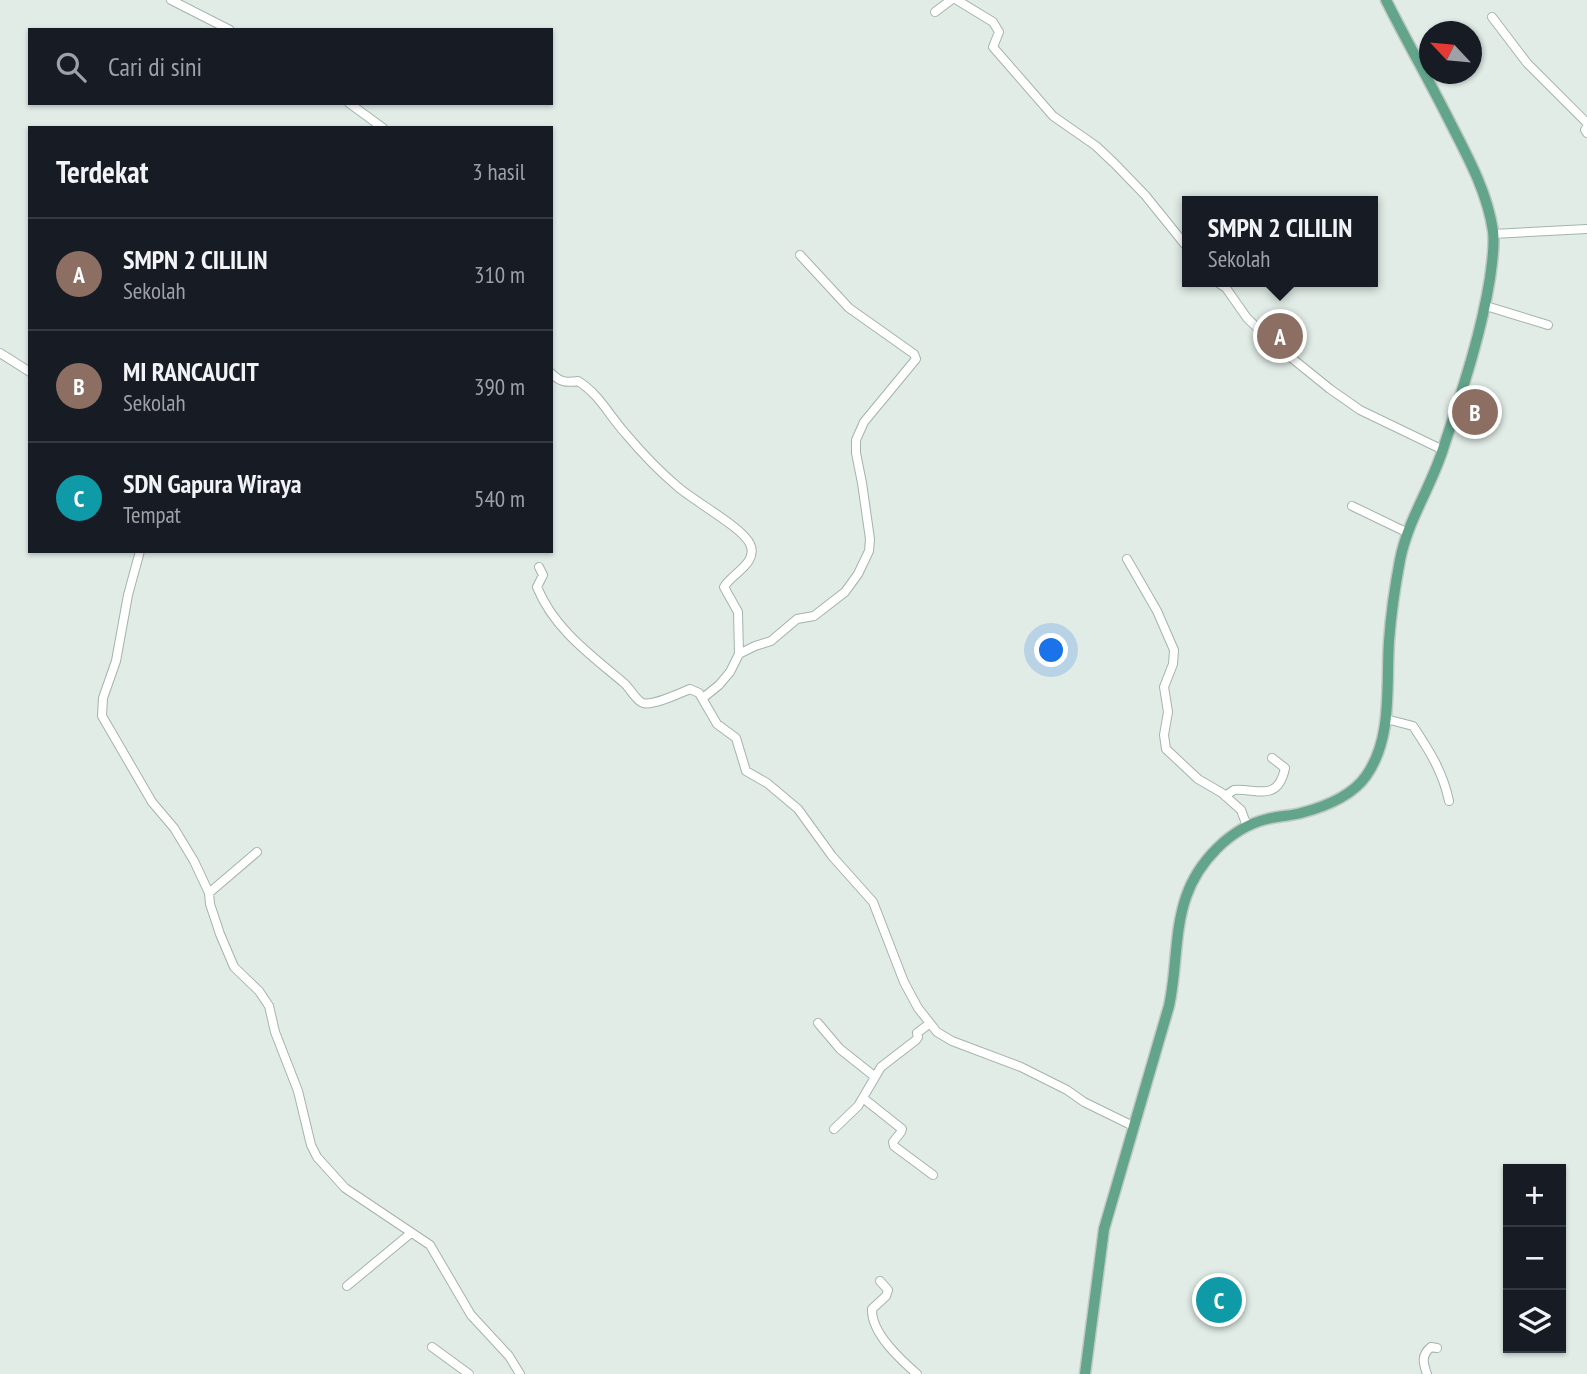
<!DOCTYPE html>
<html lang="id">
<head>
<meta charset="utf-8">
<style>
  :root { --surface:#171b24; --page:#20242c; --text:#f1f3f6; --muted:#9ea1a6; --line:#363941; --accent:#ea580c }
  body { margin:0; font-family:"PT Sans Narrow",sans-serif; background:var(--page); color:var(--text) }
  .controls { position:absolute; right:21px; bottom:21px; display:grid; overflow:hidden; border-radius:0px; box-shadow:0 2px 5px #0004 }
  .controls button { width:63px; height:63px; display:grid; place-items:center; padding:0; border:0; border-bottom:2px solid var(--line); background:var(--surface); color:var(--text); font:35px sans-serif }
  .compass { position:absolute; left:1419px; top:21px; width:63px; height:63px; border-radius:50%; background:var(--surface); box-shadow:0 2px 5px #0004; rotate:296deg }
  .you { position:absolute; left:1052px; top:651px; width:24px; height:24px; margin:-18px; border:5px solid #fff; border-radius:50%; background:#1a73e8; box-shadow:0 0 0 10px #1a73e833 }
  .badge { display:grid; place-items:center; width:46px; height:46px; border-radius:50%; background:var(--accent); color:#fff; font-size:23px; font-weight:700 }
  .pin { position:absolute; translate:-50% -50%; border:4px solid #fff; box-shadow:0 2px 7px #0006 }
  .popup { position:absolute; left:1182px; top:196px; width:196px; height:91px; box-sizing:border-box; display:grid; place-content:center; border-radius:0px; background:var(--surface); filter:drop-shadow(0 2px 5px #0005); font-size:23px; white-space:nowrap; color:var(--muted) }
  .popup b { font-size:26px; color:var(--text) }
  .popup::after { content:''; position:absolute; left:50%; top:100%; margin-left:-14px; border:14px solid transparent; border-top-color:var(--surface) }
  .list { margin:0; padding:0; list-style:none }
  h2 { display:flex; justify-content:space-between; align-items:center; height:91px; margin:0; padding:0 28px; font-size:30px }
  h2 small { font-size:23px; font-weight:400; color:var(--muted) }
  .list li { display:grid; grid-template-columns:46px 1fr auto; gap:21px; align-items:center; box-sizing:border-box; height:112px; padding:0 28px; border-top:2px solid var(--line) }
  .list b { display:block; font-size:26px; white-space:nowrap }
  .list p { margin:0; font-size:23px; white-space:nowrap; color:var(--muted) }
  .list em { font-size:23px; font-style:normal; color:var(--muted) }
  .icon { flex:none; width:38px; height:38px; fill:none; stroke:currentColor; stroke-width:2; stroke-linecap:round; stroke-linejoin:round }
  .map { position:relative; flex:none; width:1587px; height:1374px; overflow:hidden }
  .search { position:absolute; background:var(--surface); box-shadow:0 2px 5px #0004; left:28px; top:28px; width:525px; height:77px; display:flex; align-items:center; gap:18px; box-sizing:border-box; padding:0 24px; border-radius:0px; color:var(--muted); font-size:26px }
  .panel { position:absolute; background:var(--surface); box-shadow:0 2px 5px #0004; left:28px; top:126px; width:525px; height:427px; border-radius:0px }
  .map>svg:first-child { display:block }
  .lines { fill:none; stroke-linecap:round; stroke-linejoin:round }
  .minor-casing { stroke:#a3b4ac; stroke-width:10 }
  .major-casing { stroke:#c1c9c6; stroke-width:13 }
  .minor { stroke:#fff; stroke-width:8 }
  .major { stroke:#62a58b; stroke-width:10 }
</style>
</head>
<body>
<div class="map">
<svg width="1587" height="1374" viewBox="0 0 1587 1374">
  <rect width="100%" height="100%" fill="#e1ece6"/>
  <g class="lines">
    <g class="minor-casing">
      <path id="minor" d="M171,0l59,30
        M957,0l36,22 6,10 -6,15 60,69 43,30 19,18 30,31 42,52
        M935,12l16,-12
        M1492,17l35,46 60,60
        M349,103l34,25
        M1587,127l-2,3 2,3
        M1493,234l94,-5
        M1217,282l9,6 21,30 26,25 57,46 30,21 83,40
        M1486,306l62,19
        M0,353l30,19
        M551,373c9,9 15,10 27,8 21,13 31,34 47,52 16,19 34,38 53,54 16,14 65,41 72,57 9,19 -19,30 -26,43l14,25 1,42 -9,18 -11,13 -16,13
        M1352,506l54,26
        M140,551l-12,44 -12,66 -13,37 -1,18 50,86 22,26 20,33 15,32 1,11 10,30 14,33 25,24 10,15 6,26 23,59 13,54 6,12 28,31 85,57 41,70 38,41 11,18
        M1127,559l30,52 17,39 -1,14 -9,23 4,25 -4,23 2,14 32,30 24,14 19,17 6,16
        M539,567l4,8 -6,12c17,42 54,68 87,96 6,5 12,18 19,20 10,3 37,-10 47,-14l9,4 18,31 19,14 10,33 21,12 31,26 34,47 41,46 31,80 14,26 19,24 15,9 69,26 46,23 17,12 49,24
        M739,654l16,-8 16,-5 26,-22 17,-3 31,-24 13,-18 11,-23 1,-12 -8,-56 -6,-30v-13l8,-18 52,-63 -2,-5 -65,-46 -49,-53
        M1386,719l27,7c16,24 30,46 36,75
        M1225,796l9,-6c22,-2 44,13 51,-22l-13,-10
        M209,893l48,-41
        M818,1023l22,26 34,27
        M863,1098l39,31 -1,3 -8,10 1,4 39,29
        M834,1129l24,-23 23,-39 35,-27 2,-3 -1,-4 12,-9
        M880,1281l8,9 -2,6 -14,13c-1,24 29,51 45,65
        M347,1286l64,-53
        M432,1347l37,27
        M1427,1374c-4,-11 -6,-19 4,-27l6,1"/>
    </g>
    <g class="major-casing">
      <path id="major" d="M1085,1374l19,-145 65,-223c8,-36 5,-74 17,-109 12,-35 44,-69 81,-78 11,-3 23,-3 34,-6 23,-6 51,-17 65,-37 27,-38 20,-90 23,-135 2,-27 6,-55 11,-81 8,-41 32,-74 44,-114 18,-55 37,-111 46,-168 2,-15 5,-32 3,-47 -6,-39 -24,-72 -42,-107 -21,-42 -44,-82 -65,-124"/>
    </g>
    <use href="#minor" class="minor"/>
    <use href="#major" class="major"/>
  </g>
</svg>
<div class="controls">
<button>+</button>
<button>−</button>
<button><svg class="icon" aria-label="layers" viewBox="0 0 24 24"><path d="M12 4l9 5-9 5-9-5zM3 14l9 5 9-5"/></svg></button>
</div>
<svg class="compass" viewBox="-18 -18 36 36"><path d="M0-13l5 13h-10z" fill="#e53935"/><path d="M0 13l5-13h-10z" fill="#9ea1a6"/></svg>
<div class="you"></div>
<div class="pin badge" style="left:1280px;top:336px;background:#8d6e63">A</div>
<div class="popup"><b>SMPN 2 CILILIN</b>Sekolah</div>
<div class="pin badge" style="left:1475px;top:412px;background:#8d6e63">B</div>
<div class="pin badge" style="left:1219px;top:1300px;background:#0f9aa8">C</div>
<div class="search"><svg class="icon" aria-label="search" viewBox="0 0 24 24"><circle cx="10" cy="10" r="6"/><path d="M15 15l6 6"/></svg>Cari di sini</div>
<section class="panel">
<h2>Terdekat<small>3 hasil</small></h2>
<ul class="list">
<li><span class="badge" style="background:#8d6e63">A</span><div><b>SMPN 2 CILILIN</b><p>Sekolah</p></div><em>310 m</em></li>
<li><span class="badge" style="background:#8d6e63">B</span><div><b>MI RANCAUCIT</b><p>Sekolah</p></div><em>390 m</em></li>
<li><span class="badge" style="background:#0f9aa8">C</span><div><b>SDN Gapura Wiraya</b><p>Tempat</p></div><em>540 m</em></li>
</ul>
</section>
</div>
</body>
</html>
